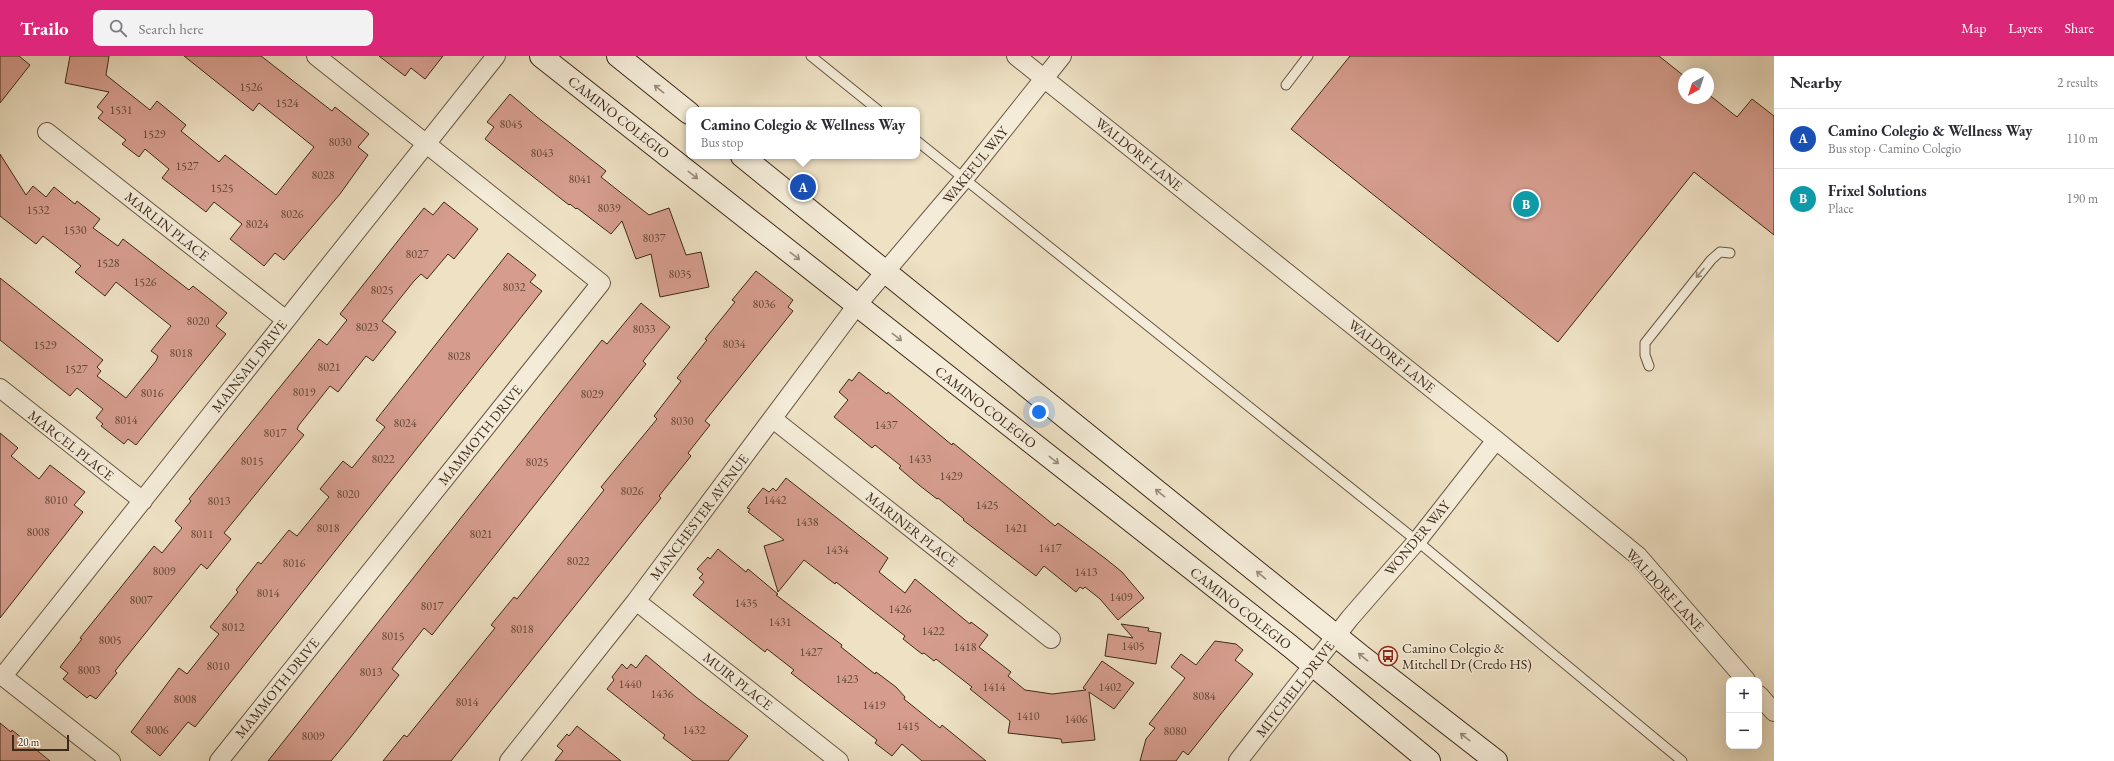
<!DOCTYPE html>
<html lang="en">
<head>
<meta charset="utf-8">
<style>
  :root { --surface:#fff; --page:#f2f2f3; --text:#2b2b33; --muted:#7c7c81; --line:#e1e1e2; --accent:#db2777 }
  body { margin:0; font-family:"EB Garamond",serif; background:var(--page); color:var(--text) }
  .controls { position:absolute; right:12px; bottom:12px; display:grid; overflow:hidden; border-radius:8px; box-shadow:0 4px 16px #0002 }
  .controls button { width:36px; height:36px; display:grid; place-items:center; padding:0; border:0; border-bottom:1px solid var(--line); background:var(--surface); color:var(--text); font:20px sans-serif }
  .compass { position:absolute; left:1678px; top:12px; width:36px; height:36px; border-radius:50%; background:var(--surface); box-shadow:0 4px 16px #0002; rotate:219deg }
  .scale { position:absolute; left:12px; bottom:10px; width:57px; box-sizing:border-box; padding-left:4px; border:2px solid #3d2919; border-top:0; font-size:11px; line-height:14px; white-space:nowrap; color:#3d2919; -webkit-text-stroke:3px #f4ecd9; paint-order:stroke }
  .you { position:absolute; left:1039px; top:356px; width:14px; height:14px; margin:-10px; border:3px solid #fff; border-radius:50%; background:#1a73e8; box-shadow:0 0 0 6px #1a73e833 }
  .badge { display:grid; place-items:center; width:26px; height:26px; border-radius:50%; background:var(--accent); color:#fff; font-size:13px; font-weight:700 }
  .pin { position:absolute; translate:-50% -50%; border:2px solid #fff; box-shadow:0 1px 4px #0006 }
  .popup { position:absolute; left:686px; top:51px; width:234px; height:52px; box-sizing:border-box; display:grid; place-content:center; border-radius:8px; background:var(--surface); filter:drop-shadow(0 1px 3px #0005); font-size:13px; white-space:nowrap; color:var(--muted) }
  .popup b { font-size:15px; color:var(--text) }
  .popup::after { content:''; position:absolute; left:50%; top:100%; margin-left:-8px; border:8px solid transparent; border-top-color:var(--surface) }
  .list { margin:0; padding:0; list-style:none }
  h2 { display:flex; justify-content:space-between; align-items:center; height:52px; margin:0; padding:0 16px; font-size:17px }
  h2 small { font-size:13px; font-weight:400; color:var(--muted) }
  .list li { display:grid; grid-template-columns:26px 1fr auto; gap:12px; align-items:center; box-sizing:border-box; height:60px; padding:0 16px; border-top:1px solid var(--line) }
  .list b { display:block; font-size:15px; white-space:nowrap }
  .list p { margin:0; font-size:13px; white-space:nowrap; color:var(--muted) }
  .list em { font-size:13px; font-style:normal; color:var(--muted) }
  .icon { flex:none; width:22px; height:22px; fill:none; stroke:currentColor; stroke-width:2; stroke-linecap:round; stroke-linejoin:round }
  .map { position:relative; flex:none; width:1774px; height:705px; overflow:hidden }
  header { display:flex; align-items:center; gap:24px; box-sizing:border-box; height:56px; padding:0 20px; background:var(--accent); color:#fff }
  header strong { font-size:19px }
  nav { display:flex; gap:22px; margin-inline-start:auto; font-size:14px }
  .search { width:280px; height:36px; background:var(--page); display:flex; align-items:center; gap:10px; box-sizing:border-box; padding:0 14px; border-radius:8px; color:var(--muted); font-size:15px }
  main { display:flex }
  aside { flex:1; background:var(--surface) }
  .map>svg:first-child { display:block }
  .building { fill:#d69d8e; stroke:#3d2919 }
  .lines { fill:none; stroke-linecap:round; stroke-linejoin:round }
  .lane-casing { stroke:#695744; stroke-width:11 }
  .street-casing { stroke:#695744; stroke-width:20 }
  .secondary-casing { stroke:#3d2919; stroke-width:24 }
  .lane { stroke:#f4ecd9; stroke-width:9 }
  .street { stroke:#f4ecd9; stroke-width:18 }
  .secondary { stroke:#f4ecd9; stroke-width:22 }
  .oneway { stroke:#988a79 }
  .labels { text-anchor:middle; stroke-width:3; stroke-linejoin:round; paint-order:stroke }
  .number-label { font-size:12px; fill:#634636 }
  .street-label { font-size:14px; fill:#3d2919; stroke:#f4ecd9 }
  .poi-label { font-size:14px; fill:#3d2919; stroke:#f4ecd9; text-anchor:start }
</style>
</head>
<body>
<header>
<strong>Trailo</strong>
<div class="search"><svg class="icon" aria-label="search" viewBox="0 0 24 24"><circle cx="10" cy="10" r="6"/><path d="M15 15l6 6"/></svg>Search here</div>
<nav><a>Map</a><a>Layers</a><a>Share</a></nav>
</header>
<main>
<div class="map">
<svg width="1774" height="705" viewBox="0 0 1774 705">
  <rect width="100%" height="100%" fill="#eee1c4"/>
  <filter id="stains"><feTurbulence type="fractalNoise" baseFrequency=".005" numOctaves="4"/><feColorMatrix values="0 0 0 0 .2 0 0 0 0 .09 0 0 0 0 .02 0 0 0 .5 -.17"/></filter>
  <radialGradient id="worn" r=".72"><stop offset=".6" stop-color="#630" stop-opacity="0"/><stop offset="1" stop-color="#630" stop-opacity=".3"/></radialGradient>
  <path class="building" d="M0,0h19l11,9 -30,38z
    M70,0h39l-3,19 44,35 7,-9 29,24 -5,6 38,31 6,-7 51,40 38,-48 -55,-44 -6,8 -69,-55h77l71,55 3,-4 34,27 -11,13 10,8 -28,39 -56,66 -9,-7 -11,13 -34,-27 12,-15 -28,-22 -8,10 -44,-34 7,-9 -24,-20 -6,8 -17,-13 4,-4 -28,-22 5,-6 -6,-5 12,-15 -44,-9z
    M379,0h64l-18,23 -14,-11 -6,8z
    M1350,0h309l25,20v22h24v-4l29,23 15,-18 22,17v119l-80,-63 -136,170 -267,-213z
    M510,38l27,23 69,54 -5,6 48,38 20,-7 17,47 15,-3 8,35 -49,10 -9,-43 -15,5 -14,-38 -11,13 -34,-26 -1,1 -6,-5 -1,1 -84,-66 9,-12 -7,-5z
    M0,98l26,41 7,-9 13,11 8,-10 21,17 2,-3 23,18 -7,9 25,18 5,-7 66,51 4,-4 34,27 -11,13 10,8 -90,111 -8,-6 -4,5 -23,-18 2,-2 -7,-6 7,-9 -26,-21 -7,8 -70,-56v-62l103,82 -6,7 4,4 -4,5 29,22 30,-37 2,-5 -7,-5 20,-25 -55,-44 -11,14 -30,-24 6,-6 -38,-30 -7,8 -36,-28z
    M444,146l34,27 -24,30 -6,-5 -21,25 -6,-5 -7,7 -32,40 14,11 -23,29 -7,-5 -28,36 -8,-6 -31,39 -2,4 7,6 -80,98 7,6 -24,30 -6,-5 -86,107 2,2 -21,26 -6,-4 -3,3 -24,-19 5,-6 -8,-6 22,-28 -2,-1 74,-92 8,7 20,-25 -7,-7 16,-20 -2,-2 130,-160 8,6 20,-25 -7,-6 84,-106 9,7z
    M508,197l28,22 -6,7 12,9 -347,436 -7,-5 -28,34 -29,-24 48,-64 8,6 32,-40 -9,-7 28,-35 -2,-2 22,-28 3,2 28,-34 8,6 32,-39 -9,-8 23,-28 9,7 33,-41 -9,-7z
    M756,215l37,29 -5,7 5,4 -88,110 5,4 -22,28 3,3 -32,40 2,2 -210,263h-68l21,-26 3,2 88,-109 -4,-3 23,-28 3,2 87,-109 -3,-3 56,-68 -3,-3 27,-35 -4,-3 30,-38 -2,-1 30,-37 -3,-2z
    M641,247l29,24 -27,34 3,3 -214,271 -8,-7 -32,41 7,6 -49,63 -19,23h-63l334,-421 5,4z
    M859,316l28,22 1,-2 64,53 1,-2 102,83 3,-3 48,36 16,13 22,26 -26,22 -18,-21 -15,-12 -2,2 -3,-2 -4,5 -32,-26 -8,10 -73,-56 1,-1 -26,-21 -1,1 -18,-14 -20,-17 2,-2 -26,-21 -3,3 -17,-14 -21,-17 14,-17 -9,-8 10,-13 3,2z
    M0,377l18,15 -7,8 28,23 11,-14 35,27 -11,13 9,7 -83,106z
    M786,422l102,80 -9,14 26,21 10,-14 55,45 1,-2 17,13 -9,12 32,25 -3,4 17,14 27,4 34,-4 -3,-2 19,-27 32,22 -20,26 -25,-17 6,48 -33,3 -1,-4 -53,-6 2,-12 -40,-32 2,-2 -36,-28 -2,2 -10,-8 -2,1 -19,-15 2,-3 -69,-54 -1,2 -31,-24 -26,32 -14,-46 20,-6 -36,-28 2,-3 -3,-1 16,-20 6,4 4,-4 3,3z
    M718,493l28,23 2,-3 30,25 -2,1 66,50 -1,2 34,27 1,-2 20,15 9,10 -1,2 36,29 2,-3 44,36h-64l-20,-17 -10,12 -17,-13 2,-3 -86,-67 3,-3 -27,-21 -2,3 -72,-57 11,-13 -5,-4 4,-4 -6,-5 11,-12 2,2z
    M1121,568l28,4 -1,3 13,2 -5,31 -51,-8 3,-22 25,4z
    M1215,585l21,3 7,6 -8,10 18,14 -65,81 -5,-4 -7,10h-36l6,-22 9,-11 -6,-4 36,-46 -14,-11 10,-13 15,11z
    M646,599l50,42 52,39 -20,25h-35l-30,-23 2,-3 -58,-46 7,-9 -2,-3 10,-13 5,5 4,-5 5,4z
    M0,667l11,9 1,-2 38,31h-50z
    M577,670l44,35h-66l8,-10 -6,-5 10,-12 2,2z"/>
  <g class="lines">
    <g class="lane-casing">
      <path id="lane" d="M811,0l67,54
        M1286,29l22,-29
        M917,85l500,400 265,220
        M1649,310l-4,-11v-12l66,-83 9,-8 10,1"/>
    </g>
    <g class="street-casing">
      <path id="street" d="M1016,0l480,384 142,116 108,124
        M47,76l239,188
        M0,332l143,113
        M773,363l278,220
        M636,545l203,160
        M0,618l111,87
        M3,620l493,-620
        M1759,639l15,17
        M219,705l382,-478 -285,-227
        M509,705l127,-160 221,-296 107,-126 98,-123
        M1238,705l112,-143 67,-77 79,-101"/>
    </g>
    <g class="secondary-casing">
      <path id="secondary" d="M541,0l749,590 139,115
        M618,0l71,57
        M742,100l619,500 135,105"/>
    </g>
    <use href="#lane" class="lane"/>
    <use href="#street" class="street"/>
    <use href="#secondary" class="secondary"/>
  </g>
  <defs><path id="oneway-shaft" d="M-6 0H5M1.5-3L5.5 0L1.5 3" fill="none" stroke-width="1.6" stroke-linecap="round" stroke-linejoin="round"/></defs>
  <g class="oneway">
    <use href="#oneway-shaft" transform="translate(659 33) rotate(-141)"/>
    <use href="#oneway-shaft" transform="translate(693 119) rotate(38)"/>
    <use href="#oneway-shaft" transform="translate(795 200) rotate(38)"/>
    <use href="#oneway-shaft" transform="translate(1700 217) rotate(131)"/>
    <use href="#oneway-shaft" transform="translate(897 281) rotate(38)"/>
    <use href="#oneway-shaft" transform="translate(1054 404) rotate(38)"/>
    <use href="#oneway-shaft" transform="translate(1160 437) rotate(-141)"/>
    <use href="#oneway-shaft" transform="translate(1261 519) rotate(-141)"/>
    <use href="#oneway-shaft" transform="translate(1363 601) rotate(-141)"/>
    <use href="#oneway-shaft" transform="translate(1465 681) rotate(-142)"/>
  </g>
  <defs>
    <g id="bus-ring" transform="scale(1)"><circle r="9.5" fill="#f4ecd9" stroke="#8f2418" stroke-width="1.5"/><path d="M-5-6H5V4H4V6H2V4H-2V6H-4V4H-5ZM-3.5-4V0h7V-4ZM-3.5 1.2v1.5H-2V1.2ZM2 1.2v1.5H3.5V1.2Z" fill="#8f2418"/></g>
  </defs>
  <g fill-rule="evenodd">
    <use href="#bus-ring" x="1388" y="600"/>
  </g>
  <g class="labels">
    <g class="number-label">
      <text x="251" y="35">1526</text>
      <text x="287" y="51">1524</text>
      <text x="121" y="58">1531</text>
      <text x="511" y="72">8045</text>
      <text x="154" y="82">1529</text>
      <text x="340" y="90">8030</text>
      <text x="542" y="101">8043</text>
      <text x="187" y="114">1527</text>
      <text x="323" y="123">8028</text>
      <text x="580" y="127">8041</text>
      <text x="222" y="136">1525</text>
      <text x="609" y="156">8039</text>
      <text x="38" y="158">1532</text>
      <text x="292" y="162">8026</text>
      <text x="257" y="172">8024</text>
      <text x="75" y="178">1530</text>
      <text x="654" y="186">8037</text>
      <text x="417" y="202">8027</text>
      <text x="108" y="211">1528</text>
      <text x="680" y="222">8035</text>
      <text x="145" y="230">1526</text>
      <text x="514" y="235">8032</text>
      <text x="382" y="238">8025</text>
      <text x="764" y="252">8036</text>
      <text x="198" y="269">8020</text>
      <text x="367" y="275">8023</text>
      <text x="644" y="277">8033</text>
      <text x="734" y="292">8034</text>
      <text x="45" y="293">1529</text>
      <text x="181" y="301">8018</text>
      <text x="459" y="304">8028</text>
      <text x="329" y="315">8021</text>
      <text x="76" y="317">1527</text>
      <text x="304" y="340">8019</text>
      <text x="152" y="341">8016</text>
      <text x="592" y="342">8029</text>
      <text x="126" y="368">8014</text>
      <text x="682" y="369">8030</text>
      <text x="405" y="371">8024</text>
      <text x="886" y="373">1437</text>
      <text x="275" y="381">8017</text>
      <text x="383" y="407">8022</text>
      <text x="920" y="407">1433</text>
      <text x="252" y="409">8015</text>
      <text x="537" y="410">8025</text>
      <text x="951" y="424">1429</text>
      <text x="632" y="439">8026</text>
      <text x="348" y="442">8020</text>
      <text x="56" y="448">8010</text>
      <text x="775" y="448">1442</text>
      <text x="219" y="449">8013</text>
      <text x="987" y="453">1425</text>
      <text x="807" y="470">1438</text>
      <text x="328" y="476">8018</text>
      <text x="1016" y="476">1421</text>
      <text x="38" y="480">8008</text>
      <text x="202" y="482">8011</text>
      <text x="481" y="482">8021</text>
      <text x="1050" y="496">1417</text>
      <text x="837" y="498">1434</text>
      <text x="578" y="509">8022</text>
      <text x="294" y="511">8016</text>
      <text x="164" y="519">8009</text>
      <text x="1086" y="520">1413</text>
      <text x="268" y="541">8014</text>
      <text x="1121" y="545">1409</text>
      <text x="141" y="548">8007</text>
      <text x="746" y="551">1435</text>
      <text x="432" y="554">8017</text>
      <text x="900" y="557">1426</text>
      <text x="780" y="570">1431</text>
      <text x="233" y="575">8012</text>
      <text x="522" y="577">8018</text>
      <text x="933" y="579">1422</text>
      <text x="393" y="584">8015</text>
      <text x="110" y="588">8005</text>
      <text x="1133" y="594">1405</text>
      <text x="965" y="595">1418</text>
      <text x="811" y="600">1427</text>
      <text x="218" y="614">8010</text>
      <text x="89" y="618">8003</text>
      <text x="371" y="620">8013</text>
      <text x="847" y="627">1423</text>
      <text x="630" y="632">1440</text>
      <text x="994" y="635">1414</text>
      <text x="1110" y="635">1402</text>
      <text x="662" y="642">1436</text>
      <text x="1204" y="644">8084</text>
      <text x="185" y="647">8008</text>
      <text x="467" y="650">8014</text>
      <text x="874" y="653">1419</text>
      <text x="1028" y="664">1410</text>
      <text x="1076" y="667">1406</text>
      <text x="908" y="674">1415</text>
      <text x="157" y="678">8006</text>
      <text x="694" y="678">1432</text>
      <text x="1175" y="679">8080</text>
      <text x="313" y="684">8009</text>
    </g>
    <g class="street-label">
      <text transform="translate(619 61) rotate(38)" y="5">CAMINO COLEGIO</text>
      <text transform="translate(1139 98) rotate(39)" y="5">WALDORF LANE</text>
      <text transform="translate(975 109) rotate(-51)" y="5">WAKEFUL WAY</text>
      <text transform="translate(167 170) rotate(38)" y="5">MARLIN PLACE</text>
      <text transform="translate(1392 300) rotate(39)" y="5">WALDORF LANE</text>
      <text transform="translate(249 310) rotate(-52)" y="5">MAINSAIL DRIVE</text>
      <text transform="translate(986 351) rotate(38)" y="5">CAMINO COLEGIO</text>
      <text transform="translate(480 379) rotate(-51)" y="5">MAMMOTH DRIVE</text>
      <text transform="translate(71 389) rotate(38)" y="5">MARCEL PLACE</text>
      <text transform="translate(699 461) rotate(-53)" y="5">MANCHESTER AVENUE</text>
      <text transform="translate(912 473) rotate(38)" y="5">MARINER PLACE</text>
      <text transform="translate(1417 482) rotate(-50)" y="5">WONDER WAY</text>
      <text transform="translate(1665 534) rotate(47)" y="5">WALDORF LANE</text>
      <text transform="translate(1241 552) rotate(38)" y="5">CAMINO COLEGIO</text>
      <text transform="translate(738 625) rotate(38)" y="5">MUIR PLACE</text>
      <text transform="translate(277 632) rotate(-51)" y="5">MAMMOTH DRIVE</text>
      <text transform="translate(1295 633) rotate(-52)" y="5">MITCHELL DRIVE</text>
    </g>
    <g class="poi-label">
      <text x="1402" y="597">Camino Colegio &amp;<tspan x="1402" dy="16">Mitchell Dr (Credo HS)</tspan></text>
    </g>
  </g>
  <rect width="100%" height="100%" filter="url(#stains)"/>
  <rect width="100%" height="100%" fill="url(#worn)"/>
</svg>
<div class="controls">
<button>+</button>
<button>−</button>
</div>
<svg class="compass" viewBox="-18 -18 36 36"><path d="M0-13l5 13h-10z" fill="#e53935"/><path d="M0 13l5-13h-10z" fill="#7c7c81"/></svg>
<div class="scale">20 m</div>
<div class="you"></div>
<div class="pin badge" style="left:803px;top:131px;background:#1a4fb4">A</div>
<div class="popup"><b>Camino Colegio &amp; Wellness Way</b>Bus stop</div>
<div class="pin badge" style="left:1526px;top:148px;background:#0f9aa8">B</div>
</div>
<aside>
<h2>Nearby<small>2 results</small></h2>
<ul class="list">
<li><span class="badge" style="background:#1a4fb4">A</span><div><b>Camino Colegio &amp; Wellness Way</b><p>Bus stop · Camino Colegio</p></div><em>110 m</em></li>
<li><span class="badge" style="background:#0f9aa8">B</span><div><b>Frixel Solutions</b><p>Place</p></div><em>190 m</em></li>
</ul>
</aside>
</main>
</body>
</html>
